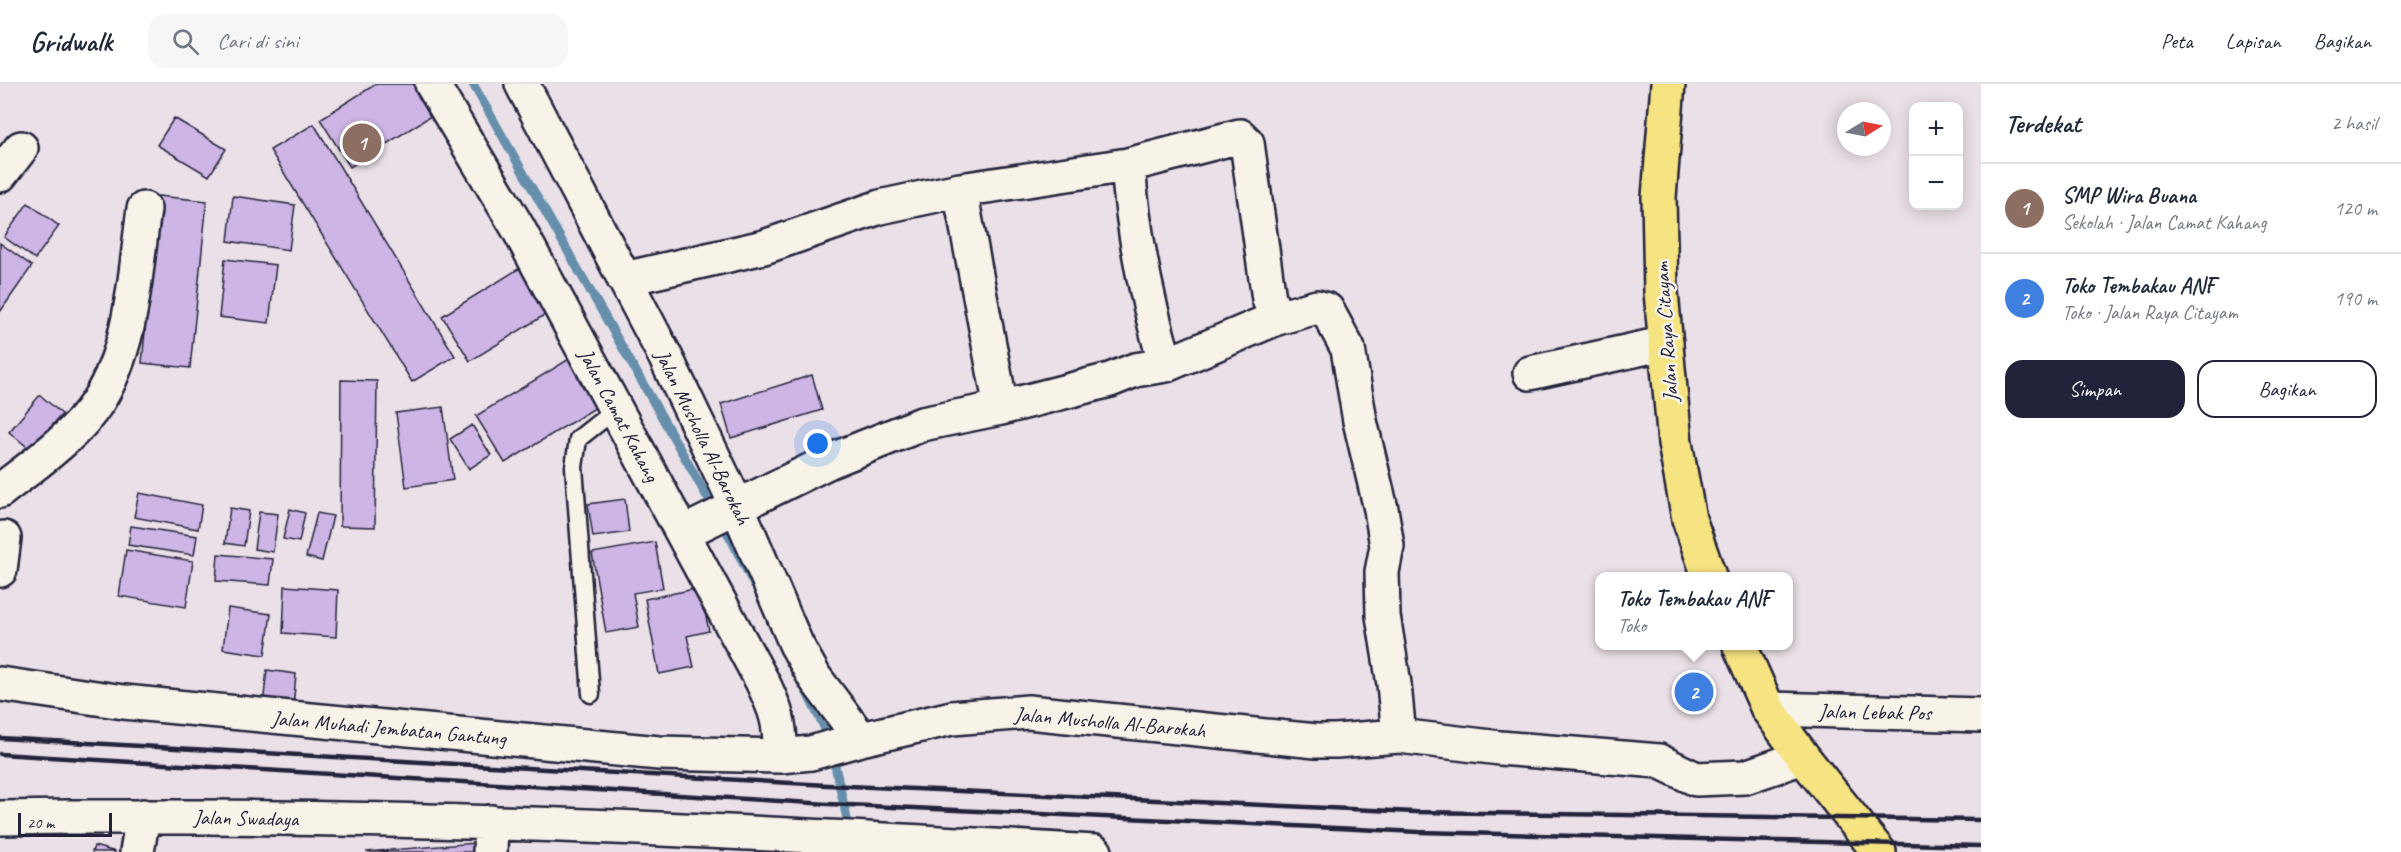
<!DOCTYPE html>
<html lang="id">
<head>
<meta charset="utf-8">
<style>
  :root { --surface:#fff; --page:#f6f6f7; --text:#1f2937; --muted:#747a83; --line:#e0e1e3; --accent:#22223b }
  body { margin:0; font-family:Caveat,sans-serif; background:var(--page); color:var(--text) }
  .controls { position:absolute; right:18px; top:18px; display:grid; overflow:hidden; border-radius:12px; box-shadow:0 3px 15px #0003 }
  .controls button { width:54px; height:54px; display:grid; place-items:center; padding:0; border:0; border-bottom:2px solid var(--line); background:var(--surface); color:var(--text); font:30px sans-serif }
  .compass { position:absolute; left:1837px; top:18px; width:54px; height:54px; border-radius:50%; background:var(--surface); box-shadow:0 3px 15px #0003; rotate:80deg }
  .scale { position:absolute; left:18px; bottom:15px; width:94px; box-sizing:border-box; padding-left:6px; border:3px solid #22223b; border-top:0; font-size:16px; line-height:21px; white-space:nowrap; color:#22223b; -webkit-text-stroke:4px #f7f3e8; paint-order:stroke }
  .you { position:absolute; left:818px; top:360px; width:21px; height:21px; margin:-15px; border:4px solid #fff; border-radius:50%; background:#1a73e8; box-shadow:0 0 0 9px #1a73e833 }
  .badge { display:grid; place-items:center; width:39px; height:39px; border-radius:50%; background:var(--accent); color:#fff; font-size:20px; font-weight:700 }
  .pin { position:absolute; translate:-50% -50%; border:3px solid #fff; box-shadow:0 2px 6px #0006 }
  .popup { position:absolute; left:1595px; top:488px; width:198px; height:78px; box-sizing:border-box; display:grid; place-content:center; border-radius:12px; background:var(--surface); filter:drop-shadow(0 2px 4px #0005); font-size:20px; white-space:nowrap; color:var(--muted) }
  .popup b { font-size:22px; color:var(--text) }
  .popup::after { content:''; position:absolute; left:50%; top:100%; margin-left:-12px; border:12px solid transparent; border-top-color:var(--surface) }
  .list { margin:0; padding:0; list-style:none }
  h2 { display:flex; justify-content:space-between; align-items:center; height:78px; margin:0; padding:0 24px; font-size:26px }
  h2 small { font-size:20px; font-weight:400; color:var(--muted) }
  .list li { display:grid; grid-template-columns:39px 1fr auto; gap:18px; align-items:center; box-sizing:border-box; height:90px; padding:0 24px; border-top:2px solid var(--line) }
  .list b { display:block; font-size:22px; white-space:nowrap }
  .list p { margin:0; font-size:20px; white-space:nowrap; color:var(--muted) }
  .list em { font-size:20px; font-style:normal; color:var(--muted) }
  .actions { display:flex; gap:12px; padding:18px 24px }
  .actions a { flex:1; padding:14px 0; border:2px solid var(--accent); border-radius:18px; text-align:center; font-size:21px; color:var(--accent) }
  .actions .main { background:var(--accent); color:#fff }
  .icon { flex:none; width:33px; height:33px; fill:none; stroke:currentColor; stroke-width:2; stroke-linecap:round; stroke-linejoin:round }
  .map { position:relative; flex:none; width:1981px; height:768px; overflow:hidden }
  header { display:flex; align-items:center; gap:36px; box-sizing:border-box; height:84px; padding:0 30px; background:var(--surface); border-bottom:2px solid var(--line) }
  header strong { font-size:28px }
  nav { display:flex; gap:33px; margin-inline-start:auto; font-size:21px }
  .search { width:420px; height:54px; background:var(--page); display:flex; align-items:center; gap:15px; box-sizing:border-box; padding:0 21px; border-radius:18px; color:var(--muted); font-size:22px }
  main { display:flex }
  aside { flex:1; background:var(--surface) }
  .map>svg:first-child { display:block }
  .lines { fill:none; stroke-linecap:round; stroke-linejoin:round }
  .stream { stroke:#668fab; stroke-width:9 }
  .building { fill:#cdb5e5; stroke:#22223b; stroke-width:1.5 }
  .lane-casing { stroke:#22223b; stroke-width:21 }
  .street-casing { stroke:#22223b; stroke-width:38 }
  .primary-casing { stroke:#22223b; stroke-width:38 }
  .lane { stroke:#f7f3e8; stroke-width:16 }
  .street { stroke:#f7f3e8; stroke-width:33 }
  .primary { stroke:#f6e381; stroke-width:33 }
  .rail { stroke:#22223b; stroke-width:4.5 }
  .labels { text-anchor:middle; stroke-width:5; stroke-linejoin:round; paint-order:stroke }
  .street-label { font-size:21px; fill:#22223b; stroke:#f7f3e8 }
</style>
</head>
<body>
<header>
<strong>Gridwalk</strong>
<div class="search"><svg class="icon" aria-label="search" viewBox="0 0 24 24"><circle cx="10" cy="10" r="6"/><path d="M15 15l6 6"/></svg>Cari di sini</div>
<nav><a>Peta</a><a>Lapisan</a><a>Bagikan</a></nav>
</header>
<main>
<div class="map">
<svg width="1981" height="768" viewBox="0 0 1981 768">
  <rect width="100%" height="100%" fill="#eae0e7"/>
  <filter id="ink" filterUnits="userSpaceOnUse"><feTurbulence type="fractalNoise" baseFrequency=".0167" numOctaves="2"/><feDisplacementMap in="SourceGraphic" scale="12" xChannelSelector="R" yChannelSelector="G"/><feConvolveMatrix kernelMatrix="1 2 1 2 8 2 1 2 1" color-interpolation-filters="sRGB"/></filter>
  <g filter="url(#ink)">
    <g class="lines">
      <path class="stream" d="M473,0l258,455 23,46
        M805,605l23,46 22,97"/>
    </g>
    <path class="building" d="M376,0h50l16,25 -92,58 -30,-48z
      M174,34l52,31 -17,27 -52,-31z
      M314,40l141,232 -43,26 -142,-232z
      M158,112l49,5 -17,167 -48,-5z
      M233,112l62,9 -6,45 -61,-9z
      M28,119l31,23 -24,33 -31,-22z
      M0,159l32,23 -32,46z
      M225,175l51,6 -7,58 -50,-6z
      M528,179l28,45 -86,53 -28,-45z
      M579,269l29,47 -103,63 -29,-47z
      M812,291l10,35 -91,28 -10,-34z
      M341,296l36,1 -2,146 -35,-1z
      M40,311l22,19 -31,36 -22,-18z
      M443,323l10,73 -47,7 -10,-74z
      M472,341l19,30 -22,14 -19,-30z
      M139,409l63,12 -4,24 -64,-12z
      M625,415l4,33 -36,5 -5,-33z
      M230,424l19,3 -5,35 -19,-3z
      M290,425l15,4 -6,29 -16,-3z
      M259,428l19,2 -5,38 -19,-3z
      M317,429l16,3 -11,45 -16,-4z
      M131,442l66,10 -3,19 -66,-10z
      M655,458l8,46 -30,5 6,34 -33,6 -14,-80z
      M126,466l67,11 -7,46 -67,-11z
      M218,470l55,5 -3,26 -54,-4z
      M285,502l53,4 -2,47 -53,-4z
      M700,504l9,43 -22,5 7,31 -35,7 -14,-75z
      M228,524l43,6 -6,41 -42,-6z
      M267,586l29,4 -3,35 -30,-4z
      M476,759v9h-110z
      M94,762l22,6h-24z"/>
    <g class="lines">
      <g class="lane-casing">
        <path id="lane" d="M591,610l-17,-227 4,-28 38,-30"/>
      </g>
      <g class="street-casing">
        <path id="street" d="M432,0l86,144 244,453c14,29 19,42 18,75
          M522,0l143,272 72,150 59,138 19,34 46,61
          M1128,81c5,67 19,136 38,200
          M0,91l21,-27
          M960,106l41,218
          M624,195l140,-32 116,-40 80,-17 168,-25 112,-29 7,7 22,156 8,19 -111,47 -31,5 -25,10 -109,28 -79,16 -92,37 -147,72
          M1277,234l40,-11 10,3 21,39 12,72 21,88 6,37 -5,26 1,44 11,68 5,52
          M1530,289l136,-30
          M0,407c32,-25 77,-56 98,-90 35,-55 37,-128 46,-192
          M0,486l4,-32
          M0,600l124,18 535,51 121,3 31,-3 50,-14 91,-21 76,-6 288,29h20l63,-5 101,12 159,13 37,18 49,-2 58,-20
          M1768,625l213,6
          M0,734c365,-6 731,12 1095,34
          M137,768l6,-36
          M490,768l1,-30"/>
      </g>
      <g class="primary-casing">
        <path id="primary" d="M1668,0l-9,113 2,95 14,151 14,76 20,57
          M1740,562l28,63 35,48 76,95"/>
      </g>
      <use href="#lane" class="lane"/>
      <use href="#street" class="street"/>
      <use href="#primary" class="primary"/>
      <path class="rail" d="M0,654l827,47 588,27 566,8
        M0,670l828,50 591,28 562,14"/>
    </g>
  </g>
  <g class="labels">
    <g class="street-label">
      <text transform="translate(1666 248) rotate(-94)" y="7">Jalan Raya Citayam</text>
      <text transform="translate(619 331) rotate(62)" y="7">Jalan Camat Kahang</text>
      <text transform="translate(703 353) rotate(64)" y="7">Jalan Musholla Al-Barokah</text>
      <text transform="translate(1875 628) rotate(1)" y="7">Jalan Lebak Pos</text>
      <text transform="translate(1110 638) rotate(5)" y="7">Jalan Musholla Al-Barokah</text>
      <text transform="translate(389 644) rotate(5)" y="7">Jalan Muhadi Jembatan Gantung</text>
      <text transform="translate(246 734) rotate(1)" y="7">Jalan Swadaya</text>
    </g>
  </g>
</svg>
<div class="controls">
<button>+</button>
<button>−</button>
</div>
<svg class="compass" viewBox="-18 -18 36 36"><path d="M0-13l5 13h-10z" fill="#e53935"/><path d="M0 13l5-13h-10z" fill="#747a83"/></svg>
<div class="scale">20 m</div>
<div class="you"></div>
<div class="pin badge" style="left:362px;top:59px;background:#8d6e63">1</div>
<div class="pin badge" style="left:1694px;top:608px;background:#3f7fe0">2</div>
<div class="popup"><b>Toko Tembakau ANF</b>Toko</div>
</div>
<aside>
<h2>Terdekat<small>2 hasil</small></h2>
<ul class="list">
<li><span class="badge" style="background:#8d6e63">1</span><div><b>SMP Wira Buana</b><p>Sekolah · Jalan Camat Kahang</p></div><em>120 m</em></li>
<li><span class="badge" style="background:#3f7fe0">2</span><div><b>Toko Tembakau ANF</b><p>Toko · Jalan Raya Citayam</p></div><em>190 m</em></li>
</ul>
<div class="actions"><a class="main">Simpan</a><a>Bagikan</a></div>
</aside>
</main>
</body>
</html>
